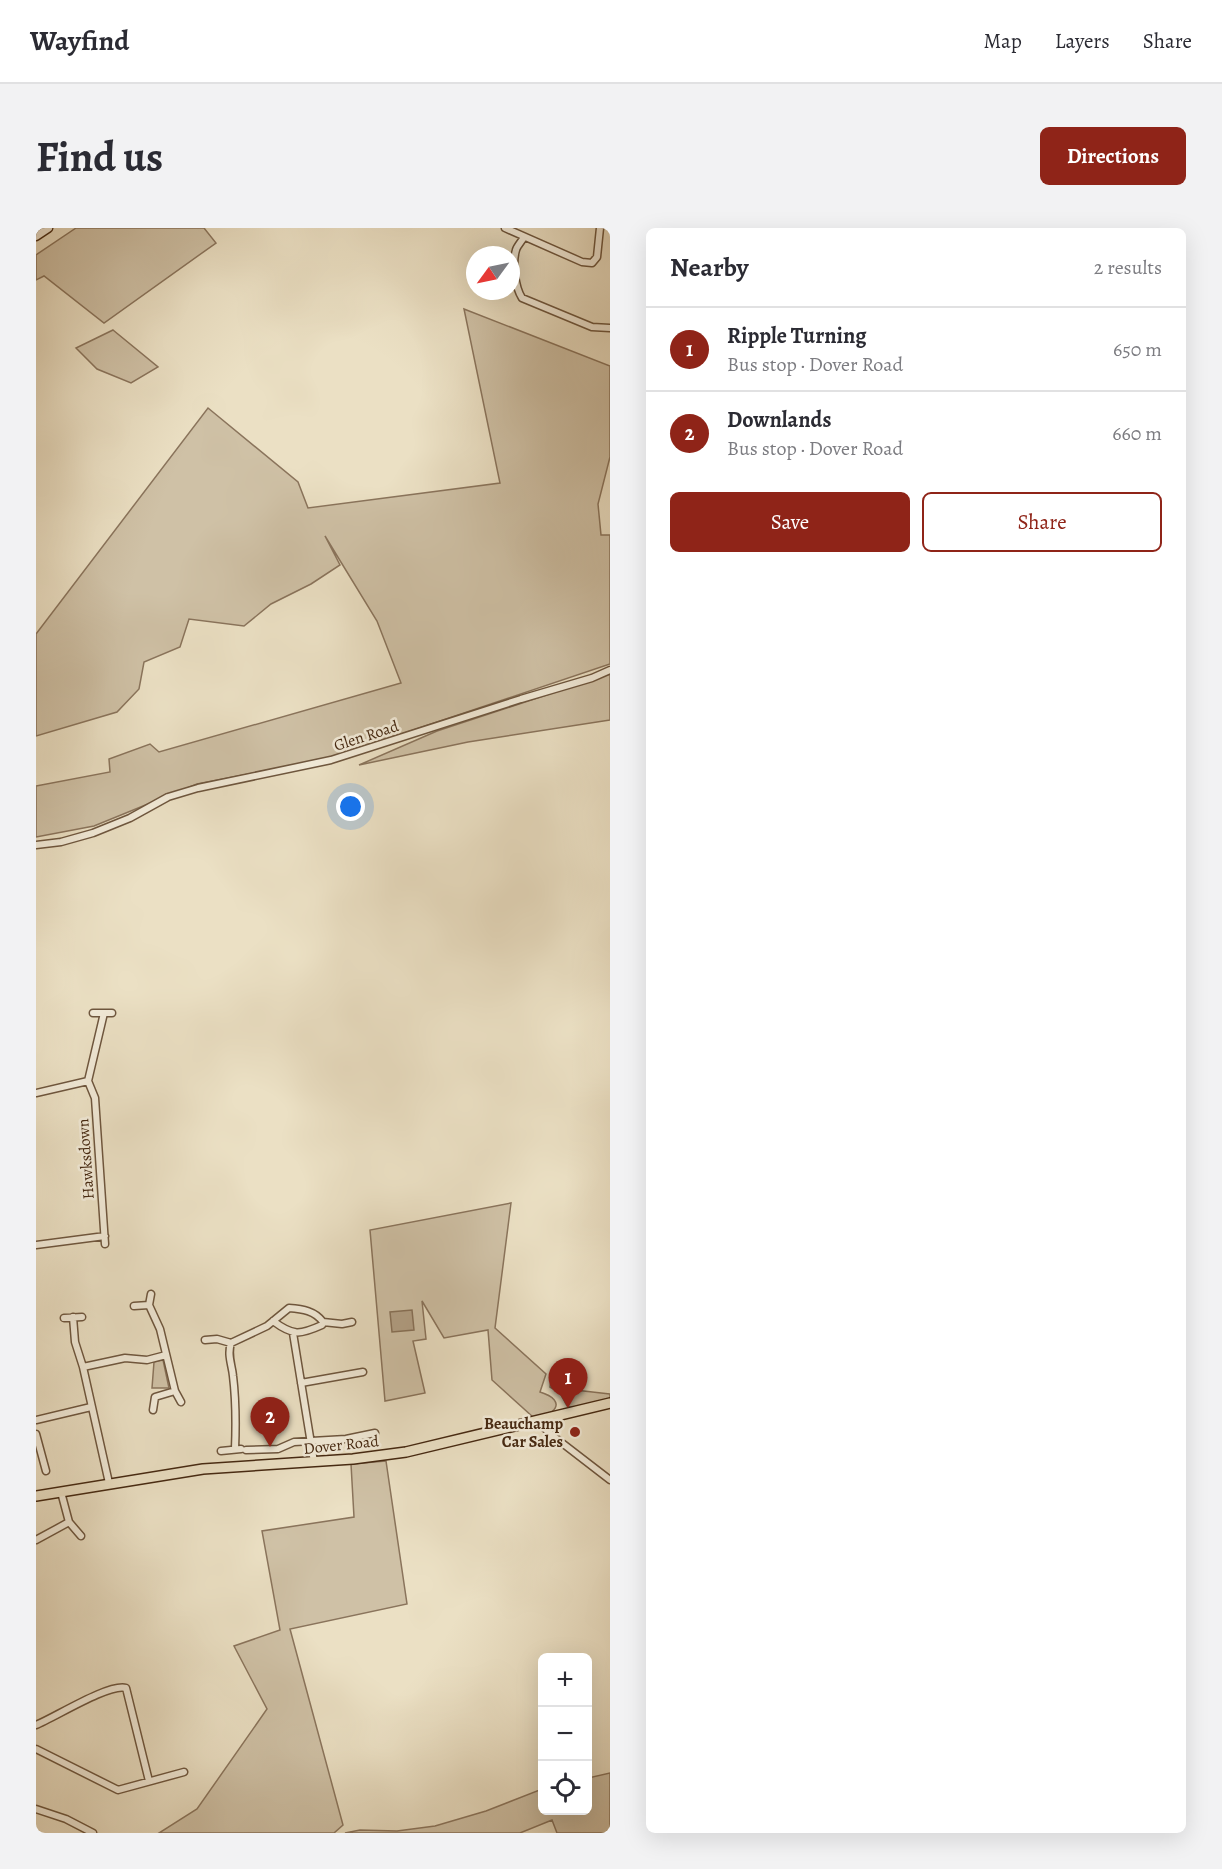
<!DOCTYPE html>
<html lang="en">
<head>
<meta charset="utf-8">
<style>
  :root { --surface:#fff; --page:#f2f2f3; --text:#2b2b33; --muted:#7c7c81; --line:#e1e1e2; --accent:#8f2418 }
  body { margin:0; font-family:Alegreya,serif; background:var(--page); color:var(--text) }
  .controls { position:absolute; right:18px; bottom:18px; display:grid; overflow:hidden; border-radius:9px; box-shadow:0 6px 24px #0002 }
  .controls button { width:54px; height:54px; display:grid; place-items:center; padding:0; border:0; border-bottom:2px solid var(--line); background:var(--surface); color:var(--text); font:30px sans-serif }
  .compass { position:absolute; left:430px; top:18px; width:54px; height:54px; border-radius:50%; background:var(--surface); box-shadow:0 6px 24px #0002; rotate:237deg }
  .you { position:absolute; left:315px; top:579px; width:21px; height:21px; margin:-15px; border:4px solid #fff; border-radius:50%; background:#1a73e8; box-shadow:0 0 0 9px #1a73e833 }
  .badge { display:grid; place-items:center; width:39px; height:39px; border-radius:50%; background:var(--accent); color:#fff; font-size:20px; font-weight:700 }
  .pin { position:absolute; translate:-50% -50px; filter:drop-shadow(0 2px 3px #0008) }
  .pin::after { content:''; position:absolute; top:32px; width:21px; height:18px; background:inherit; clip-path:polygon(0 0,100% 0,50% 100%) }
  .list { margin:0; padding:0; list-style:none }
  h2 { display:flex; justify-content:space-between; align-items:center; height:78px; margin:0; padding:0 24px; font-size:26px }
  h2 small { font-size:20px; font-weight:400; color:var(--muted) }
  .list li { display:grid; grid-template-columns:39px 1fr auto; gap:18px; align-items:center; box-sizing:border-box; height:84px; padding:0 24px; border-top:2px solid var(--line) }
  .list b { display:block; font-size:22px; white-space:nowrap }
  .list p { margin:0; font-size:20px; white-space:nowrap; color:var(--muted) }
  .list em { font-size:20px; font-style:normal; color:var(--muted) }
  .actions { display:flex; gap:12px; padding:18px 24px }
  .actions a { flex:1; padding:14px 0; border:2px solid var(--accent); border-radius:9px; text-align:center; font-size:21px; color:var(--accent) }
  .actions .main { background:var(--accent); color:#fff }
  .icon { flex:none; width:33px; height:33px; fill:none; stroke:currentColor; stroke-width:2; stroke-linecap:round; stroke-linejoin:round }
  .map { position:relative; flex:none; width:574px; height:1605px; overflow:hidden; border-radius:9px }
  header { display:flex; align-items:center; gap:36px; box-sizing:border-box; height:84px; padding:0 30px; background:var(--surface); border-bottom:2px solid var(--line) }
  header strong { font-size:28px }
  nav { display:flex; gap:33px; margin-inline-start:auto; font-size:21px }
  .intro { display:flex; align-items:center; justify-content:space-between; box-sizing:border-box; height:144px; padding:0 36px }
  h1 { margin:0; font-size:42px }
  .button { padding:15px 27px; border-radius:9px; background:var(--accent); color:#fff; font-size:21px; font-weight:700 }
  main { display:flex; gap:36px; padding:0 36px }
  aside { flex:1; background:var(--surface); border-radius:9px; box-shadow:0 6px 24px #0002 }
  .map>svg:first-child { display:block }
  .green { fill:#cfc1a6; stroke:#8a745c; stroke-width:1.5 }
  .water { fill:#b3a187; stroke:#877158; stroke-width:1.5 }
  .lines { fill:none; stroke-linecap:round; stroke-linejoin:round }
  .street-casing { stroke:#6e563e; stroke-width:9 }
  .secondary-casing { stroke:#452811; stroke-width:11 }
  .primary-casing { stroke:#452811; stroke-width:12 }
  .street { stroke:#f2ebd9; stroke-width:6 }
  .secondary { stroke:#f2ebd9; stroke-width:8 }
  .primary { stroke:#ebe0c4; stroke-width:9 }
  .poi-dot { fill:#8f2418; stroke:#f2ebd9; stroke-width:2 }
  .labels { text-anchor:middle; stroke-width:5; stroke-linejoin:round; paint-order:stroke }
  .street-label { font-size:16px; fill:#452811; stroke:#f2ebd9 }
  .poi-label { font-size:16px; font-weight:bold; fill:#452811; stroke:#f2ebd9; text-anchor:end }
</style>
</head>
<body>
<header>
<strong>Wayfind</strong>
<nav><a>Map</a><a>Layers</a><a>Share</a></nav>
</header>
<div class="intro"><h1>Find us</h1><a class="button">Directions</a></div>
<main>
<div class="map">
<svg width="574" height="1605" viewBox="0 0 574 1605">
  <rect width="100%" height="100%" fill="#ebe0c4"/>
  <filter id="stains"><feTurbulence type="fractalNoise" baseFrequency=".00333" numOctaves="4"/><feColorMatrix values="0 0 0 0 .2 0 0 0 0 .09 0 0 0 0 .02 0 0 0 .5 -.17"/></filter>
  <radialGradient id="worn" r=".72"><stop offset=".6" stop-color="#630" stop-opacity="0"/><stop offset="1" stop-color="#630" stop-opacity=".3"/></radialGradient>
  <path class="green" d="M40,0h128l12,15 -112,80 -60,-47 -8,4v-25z
    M428,81l146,57v91l-12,47 3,31h9v129l-280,94 -133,26 -103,42 -58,11v-51l74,-14 -1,-13 41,-15 9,8 242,-69 -24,-62 -52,-85 15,29 -29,19 -40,20 -27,22 -55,-7 -9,28 -36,15 -5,27 -22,23 -81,24v-102l172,-226 90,74 10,26 192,-25z
    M77,102l45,37 -27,16 -34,-14 -21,-21z
    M574,446v46l-142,22 -109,23 78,-34z
    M475,975l-16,125 51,46 -6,18c29,9 14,25 -7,25l-41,-37 -4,-50 -44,8 -22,-37 4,38 -13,2 12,52 -40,8 -15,-171z
    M127,1132l6,28h-17l2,-26z
    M518,1150l21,12 35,4v5l-38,9 -5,-2 -7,-13 -10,-6 1,-8z
    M350,1233l21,143 -117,25 53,196 -9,8h-175l38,-24 70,-100 -33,-63 46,-16 -18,-99 92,-14 -3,-53z
    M574,1545v60h-53l-5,-13 -32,13h-175l15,-3 37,1 38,-5 51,-15 56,-22v21h46v-32z"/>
  <path class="water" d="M376,1082l2,20 -22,2 -2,-20z"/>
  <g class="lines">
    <g class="street-casing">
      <path id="street" d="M469,0l77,34 10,1 5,-6 3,-29
        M488,9c-2,4 -7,9 -8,13 -4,13 -1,37 6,48l70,29 18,1
        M0,617l25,-3 32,-9 37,-15 38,-21 30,-9 133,-28 190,-61 71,-21 18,-8
        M57,785h19
        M68,785l-16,68 7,17 10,146
        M0,865l52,-12
        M0,1017l69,-9
        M115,1066l-2,11 11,24 15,62 6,11
        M98,1078l15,-1
        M37,1089l2,25 8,25 26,116
        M28,1090l18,-1
        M287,1094l19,2 10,-2
        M257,1105l21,129
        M169,1112l12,-1 14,4
        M47,1139l42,-9 22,2 19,-5
        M265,1155l62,-11
        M117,1182l2,-13 20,-6
        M0,1192l55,-13
        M501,1193l16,15 57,44
        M0,1206l10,37
        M199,1221c1,-24 1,-48 -2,-73 -1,-11 -6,-21 -2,-33l36,-17 22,-18c14,1 26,3 34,14l-1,3c-22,10 -29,11 -49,-4
        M210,1222l32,-1 16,-7 52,-3 29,-6
        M185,1223l20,-2
        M25,1264l8,30 12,14
        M0,1312l33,-18
        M0,1497c18,-7 73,-42 90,-37l23,93
        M0,1521l82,41 66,-18
        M0,1581l30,10 27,14"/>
    </g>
    <g class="secondary-casing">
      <path id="secondary" d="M0,8l12,-8"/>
    </g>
    <g class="primary-casing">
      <path id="primary" d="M0,1268l167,-27 150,-10 53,-7 204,-49"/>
    </g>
    <use href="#street" class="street"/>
    <use href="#secondary" class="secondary"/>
    <use href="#primary" class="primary"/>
  </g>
  <circle class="poi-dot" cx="539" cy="1204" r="6"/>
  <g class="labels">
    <g class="street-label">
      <text transform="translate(330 507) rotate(-18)" y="6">Glen Road</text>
      <text transform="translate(49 931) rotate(-94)" y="6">Hawksdown</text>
      <text transform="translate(305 1216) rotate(-6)" y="6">Dover Road</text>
    </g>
    <g class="poi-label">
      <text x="527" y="1201">Beauchamp<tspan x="527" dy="18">Car Sales</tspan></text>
    </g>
  </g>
  <rect width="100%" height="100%" filter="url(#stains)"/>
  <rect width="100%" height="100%" fill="url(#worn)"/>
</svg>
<div class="controls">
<button>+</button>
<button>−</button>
<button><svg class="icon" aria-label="locate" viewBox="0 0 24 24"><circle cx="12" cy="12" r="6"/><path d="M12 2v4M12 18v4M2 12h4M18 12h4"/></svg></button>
</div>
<svg class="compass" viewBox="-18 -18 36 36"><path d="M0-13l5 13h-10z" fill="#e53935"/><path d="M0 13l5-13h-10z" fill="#7c7c81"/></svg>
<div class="you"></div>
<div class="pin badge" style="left:532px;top:1180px">1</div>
<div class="pin badge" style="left:234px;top:1219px">2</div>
</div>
<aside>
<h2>Nearby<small>2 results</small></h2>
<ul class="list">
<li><span class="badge">1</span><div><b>Ripple Turning</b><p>Bus stop · Dover Road</p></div><em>650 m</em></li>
<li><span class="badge">2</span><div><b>Downlands</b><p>Bus stop · Dover Road</p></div><em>660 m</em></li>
</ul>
<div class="actions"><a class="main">Save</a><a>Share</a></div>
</aside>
</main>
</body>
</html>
